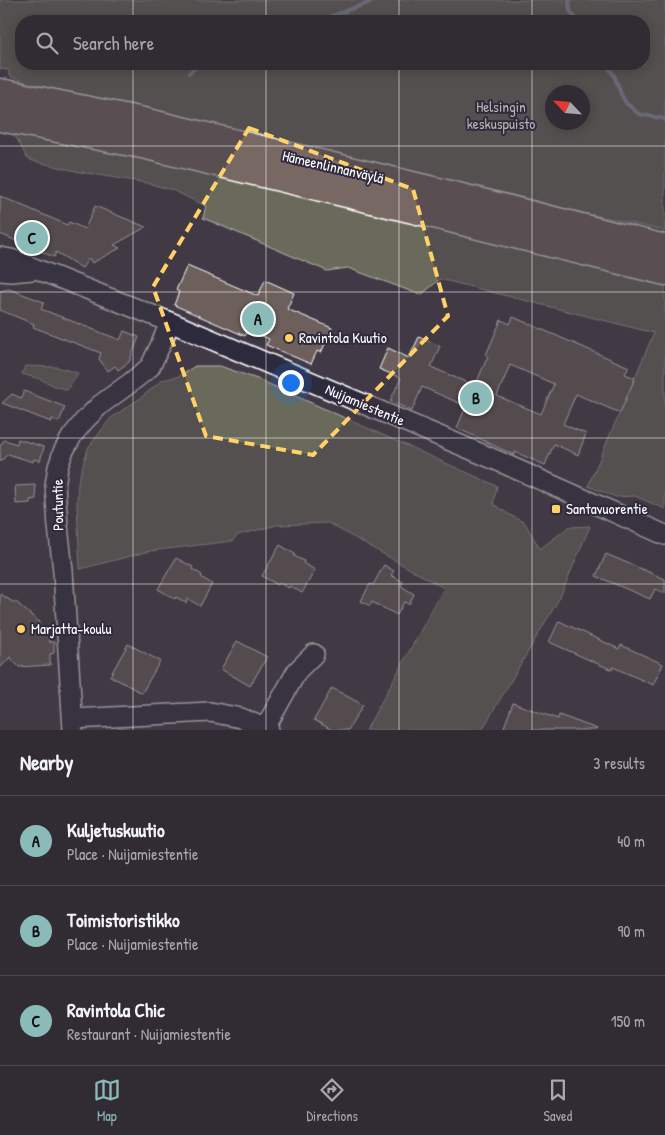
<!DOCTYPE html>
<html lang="en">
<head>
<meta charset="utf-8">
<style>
  :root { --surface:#312c34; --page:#39343c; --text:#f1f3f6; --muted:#a8a7ac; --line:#4c484f; --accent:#8bbbb9 }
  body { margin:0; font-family:"Patrick Hand",sans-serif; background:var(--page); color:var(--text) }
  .compass { position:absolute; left:545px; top:85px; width:45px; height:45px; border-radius:50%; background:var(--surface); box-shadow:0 2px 12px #0003; rotate:296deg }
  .you { position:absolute; left:290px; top:382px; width:18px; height:18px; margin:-12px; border:4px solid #fff; border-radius:50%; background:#1a73e8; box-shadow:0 0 0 8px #1a73e833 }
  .badge { display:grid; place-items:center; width:32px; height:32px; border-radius:50%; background:var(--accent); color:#111; font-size:16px; font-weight:700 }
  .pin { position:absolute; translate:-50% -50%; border:2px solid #fff; box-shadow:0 1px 5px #0006 }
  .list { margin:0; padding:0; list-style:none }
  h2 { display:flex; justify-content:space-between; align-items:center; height:65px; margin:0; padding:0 20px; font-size:21px }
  h2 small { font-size:16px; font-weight:400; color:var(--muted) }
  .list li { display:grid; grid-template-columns:32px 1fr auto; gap:15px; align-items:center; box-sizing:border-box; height:90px; padding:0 20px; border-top:1px solid var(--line) }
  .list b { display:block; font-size:19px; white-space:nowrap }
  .list p { margin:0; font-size:16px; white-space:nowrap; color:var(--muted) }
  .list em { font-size:16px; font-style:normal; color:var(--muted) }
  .icon { flex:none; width:28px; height:28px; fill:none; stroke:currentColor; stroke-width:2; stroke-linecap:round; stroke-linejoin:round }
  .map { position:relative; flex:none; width:665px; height:730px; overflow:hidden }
  .search { position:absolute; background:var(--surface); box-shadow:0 2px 12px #0003; left:15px; right:15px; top:15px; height:55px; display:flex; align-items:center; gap:12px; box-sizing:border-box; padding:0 18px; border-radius:20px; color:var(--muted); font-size:19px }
  .sheet { height:335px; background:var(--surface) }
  nav { display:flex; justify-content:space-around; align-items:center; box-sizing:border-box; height:70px; border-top:1px solid var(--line); background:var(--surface); font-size:14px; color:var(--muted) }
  nav a { display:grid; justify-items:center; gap:2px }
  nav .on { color:var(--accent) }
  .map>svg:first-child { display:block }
  .green { fill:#6a6b5c; stroke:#b4b5ae; fill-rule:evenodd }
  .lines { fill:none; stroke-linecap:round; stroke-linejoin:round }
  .stream { stroke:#96a3b0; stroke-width:4 }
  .building { fill:#6c5f5b; stroke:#fff; fill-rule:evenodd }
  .minor-casing { stroke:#fff; stroke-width:22 }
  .highway-casing { stroke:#fff; stroke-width:31 }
  .minor { stroke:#2f2a3d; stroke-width:19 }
  .highway { stroke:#776864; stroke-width:28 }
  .marked { fill:none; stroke:#ffd166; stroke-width:4; stroke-dasharray:10 6; stroke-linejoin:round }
  .grid { fill:none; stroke:#fff; stroke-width:1; stroke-opacity:0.55 }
  .poi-dot { fill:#ffd166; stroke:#2f2a3d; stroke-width:2 }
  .labels { text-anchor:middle; stroke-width:4; stroke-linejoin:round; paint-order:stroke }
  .park-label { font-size:15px; fill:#b4b5ae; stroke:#2f2a3d }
  .street-label { font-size:15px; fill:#fff; stroke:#2f2a3d }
  .poi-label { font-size:15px; fill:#fff; stroke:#2f2a3d; text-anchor:start }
</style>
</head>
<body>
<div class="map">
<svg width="665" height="730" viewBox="0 0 665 730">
  <rect width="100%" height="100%" fill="#413a46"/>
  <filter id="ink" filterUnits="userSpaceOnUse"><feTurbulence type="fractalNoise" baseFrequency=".02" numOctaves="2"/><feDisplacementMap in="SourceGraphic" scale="10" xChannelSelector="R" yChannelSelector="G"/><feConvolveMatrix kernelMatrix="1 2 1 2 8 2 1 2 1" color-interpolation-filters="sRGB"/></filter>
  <g filter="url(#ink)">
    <path class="green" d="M0,0h665v231l-52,-12 -52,-10 -509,-119 -27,-8 -16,-6v-6l-9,-1zM21,21h623v43h-623zM552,92h30v30h-30z
      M10,132l99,17 412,100 144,37v223l-30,-13 -19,1 -28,-11 66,-153 -214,-54 -19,16 -73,-27 -21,3 -124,-53 3,-12 -34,-16 -25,-7 -67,-11 -47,-11 -6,-3 -10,-19z
      M25,366l32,1 21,6 -11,17 -12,-4 -15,-7 -18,-5z
      M195,366h25l40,14 237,106 -4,18 17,11 15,8 15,26 29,-22 21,-1 -30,71 -78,133h-116l78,-142 -116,-65 -51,2 -39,10 -6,6 -82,10 -70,18 -3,-63 1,-24 10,-34 23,-30 31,-21 20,-17 18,-4z"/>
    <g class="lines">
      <path class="stream" d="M569,0l1,11 8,10
        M318,21l58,-21
        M606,64l8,11 7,19 5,9 13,11 26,5
        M189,73l7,-6 12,-3"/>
    </g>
    <path class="building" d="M0,196l67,29 2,-3 16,7 10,-23 51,21 -32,18 6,3 -28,15 -3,-5 -7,10 -26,-16 -2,5 -54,-23z
      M187,266l71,30 7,-16 29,13 -7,16 45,19 -11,25 -4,-2 -6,13 -45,-19 3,-6 -21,-9 -3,6 -71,-31 5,-13 -3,-2z
      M9,289l35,13 -3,7 79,31 4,-9 15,6 -10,25 -11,8 -3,-4 -7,5 -9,-12 2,-6 -68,-26 1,-3 -34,-14v-19z
      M513,317l116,50 -4,7 10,4 -15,35 -44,-19 -13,30 23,10 -8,21 -24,-11 -9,21 -30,-13 -1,3 -57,-27 9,-22 -44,-19 -10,24 -22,-10 11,-23 -22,-9 9,-21 21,10 10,-21 21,9 -9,21 44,19 13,-30 -2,-1 15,-35 9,4zM510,365l44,19 -13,30 -44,-18z
      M24,391l41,16 -6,15 -7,-3 -1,3 -49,-19 10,-9 9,4z
      M18,439l26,8 -4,14 -6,-2 -1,3 -25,-8 -8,8v-16l4,-6 13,4z
      M35,485l1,14 -6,1v3l-14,1 -1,-18z
      M280,545l15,9 -1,2 10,5 -1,2 12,7 -13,23 -12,-7 -1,2 -10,-5 -1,2 -16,-9z
      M606,554l59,25v14l-10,-4 -5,10 -54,-23z
      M176,558l17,9 -1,2 10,6 -1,2 11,7 -12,22 -12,-7 -2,4 -10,-6 -1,2 -17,-10z
      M384,565l10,6 -3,4 12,7 -2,4 13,8 -5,10 -5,-2 -7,13 -25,-13 -2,4 -9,-5 9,-17 3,1z
      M0,594l13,8h3l23,20v3l10,11v6h5v11l-4,1v11l-31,2 -9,-10 -10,11z
      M559,621l60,28 2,-4 42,19 -10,21 -40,-18 -1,3 -63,-28z
      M237,641l30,16 -17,29 -29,-17z
      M128,644l32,17 -18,32 -32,-17z
      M332,688l31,17 -15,25h-16l-18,-10z
      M513,703l45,16 1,-4 38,14 -1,1h-85l-7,-3z"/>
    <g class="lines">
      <g class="minor-casing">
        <path id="minor" d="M0,257l11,2 159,63 328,139 167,74
          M0,271l11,1 21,-2
          M73,719l137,-7 31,6 28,12
          M265,728l32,-57 17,-17
          M73,730l-10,-159 -5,-45 -3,-41 3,-18 5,-15 9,-16 12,-15 16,-16 30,-22 20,-16 11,-23 9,-22"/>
      </g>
      <g class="highway-casing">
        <path id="highway" d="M0,93l148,30 294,70 223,56
          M0,117l142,27 292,70 231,57"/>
      </g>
      <use href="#minor" class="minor"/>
      <use href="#highway" class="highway"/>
    </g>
  </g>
  <path d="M0 0H665V730H0ZM249,128l164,61 35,127 -135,139 -107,-19 -53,-149z" fill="#413a46" fill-opacity=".55" fill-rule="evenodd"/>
  <path class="marked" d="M249,128l164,61 35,127 -135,139 -107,-19 -53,-149z"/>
  <path class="grid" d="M133,0v21M266,0v21M399,0v21M532,0v21M133,64v666M266,64v666M399,64v666M532,64v666M0,146h665M0,292h665M0,438h665M0,584h665"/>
  <g class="poi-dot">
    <circle cx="289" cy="338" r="5"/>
    <rect x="551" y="504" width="10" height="10" rx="2.5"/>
    <circle cx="21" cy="629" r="5"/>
  </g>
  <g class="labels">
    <g class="park-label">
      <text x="501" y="112">Helsingin<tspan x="501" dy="17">keskuspuisto</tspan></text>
    </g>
    <g class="street-label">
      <text transform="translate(333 167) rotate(13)" y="5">Hämeenlinnanväylä</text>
      <text transform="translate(365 405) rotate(23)" y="5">Nuijamiestentie</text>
      <text transform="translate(58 505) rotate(-91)" y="5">Poutuntie</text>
    </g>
    <g class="poi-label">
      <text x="299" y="343">Ravintola Kuutio</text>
      <text x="566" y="514">Santavuorentie</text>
      <text x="31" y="634">Marjatta-koulu</text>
    </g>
  </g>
</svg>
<svg class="compass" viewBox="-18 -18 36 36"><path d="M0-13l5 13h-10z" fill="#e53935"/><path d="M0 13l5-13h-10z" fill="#a8a7ac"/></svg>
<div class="you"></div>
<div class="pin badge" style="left:258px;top:319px">A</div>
<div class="pin badge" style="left:476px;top:398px">B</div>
<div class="pin badge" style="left:32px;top:238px">C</div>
<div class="search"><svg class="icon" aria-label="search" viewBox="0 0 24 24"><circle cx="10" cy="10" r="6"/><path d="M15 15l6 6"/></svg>Search here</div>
</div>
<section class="sheet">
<h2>Nearby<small>3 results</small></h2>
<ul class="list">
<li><span class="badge">A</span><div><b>Kuljetuskuutio</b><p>Place · Nuijamiestentie</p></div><em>40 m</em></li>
<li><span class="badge">B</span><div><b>Toimistoristikko</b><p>Place · Nuijamiestentie</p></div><em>90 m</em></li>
<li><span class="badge">C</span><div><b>Ravintola Chic</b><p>Restaurant · Nuijamiestentie</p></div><em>150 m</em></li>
</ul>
</section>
<nav>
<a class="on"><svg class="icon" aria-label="map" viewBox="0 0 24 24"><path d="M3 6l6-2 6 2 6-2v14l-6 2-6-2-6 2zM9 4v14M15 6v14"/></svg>Map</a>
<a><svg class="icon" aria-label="directions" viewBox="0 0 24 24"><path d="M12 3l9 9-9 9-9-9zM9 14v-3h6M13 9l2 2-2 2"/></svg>Directions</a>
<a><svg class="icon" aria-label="saved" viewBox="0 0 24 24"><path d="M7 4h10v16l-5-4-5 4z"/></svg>Saved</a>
</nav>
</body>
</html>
